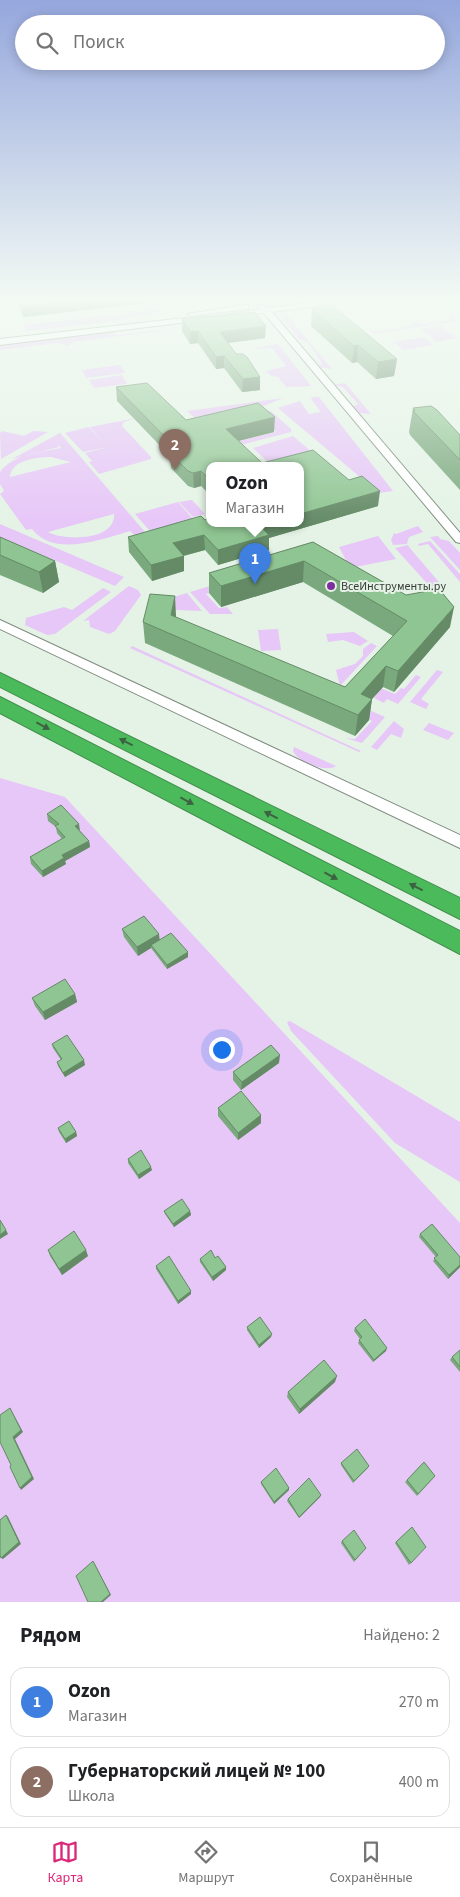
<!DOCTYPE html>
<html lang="ru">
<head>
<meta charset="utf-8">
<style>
  :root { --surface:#fff; --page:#f2f2f2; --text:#202124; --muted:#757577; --line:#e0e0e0; --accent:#db2777 }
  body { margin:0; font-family:"Source Sans 3",sans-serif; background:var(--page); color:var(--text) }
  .you { position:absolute; left:221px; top:1049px; width:18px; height:18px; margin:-12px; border:4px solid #fff; border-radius:50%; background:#1a73e8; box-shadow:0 0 0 8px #1a73e833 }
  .badge { display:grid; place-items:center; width:32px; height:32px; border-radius:50%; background:var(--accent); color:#fff; font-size:16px; font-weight:700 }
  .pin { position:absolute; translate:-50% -41px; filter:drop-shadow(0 1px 2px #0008) }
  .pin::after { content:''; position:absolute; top:26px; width:18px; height:15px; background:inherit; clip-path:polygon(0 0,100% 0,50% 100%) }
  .popup { position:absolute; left:206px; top:462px; width:98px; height:65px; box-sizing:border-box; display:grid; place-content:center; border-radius:10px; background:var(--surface); filter:drop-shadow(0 1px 4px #0005); font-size:16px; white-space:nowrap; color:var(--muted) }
  .popup b { font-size:19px; color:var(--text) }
  .popup::after { content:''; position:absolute; left:50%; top:100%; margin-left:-10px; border:10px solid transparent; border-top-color:var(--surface) }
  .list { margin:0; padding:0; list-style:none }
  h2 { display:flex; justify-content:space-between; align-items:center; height:65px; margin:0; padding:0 20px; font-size:21px }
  h2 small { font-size:16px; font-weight:400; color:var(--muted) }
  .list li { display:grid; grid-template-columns:32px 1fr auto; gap:15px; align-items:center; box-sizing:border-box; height:70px; margin:0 10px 10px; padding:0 10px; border:1px solid var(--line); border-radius:15px }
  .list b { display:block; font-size:19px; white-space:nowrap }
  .list p { margin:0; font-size:16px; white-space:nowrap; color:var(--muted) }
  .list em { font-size:16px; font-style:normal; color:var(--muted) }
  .icon { flex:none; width:28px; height:28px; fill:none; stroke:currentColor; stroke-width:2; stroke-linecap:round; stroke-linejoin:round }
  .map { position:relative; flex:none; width:460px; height:1602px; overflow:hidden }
  .search { position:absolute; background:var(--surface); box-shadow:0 2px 12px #0003; left:15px; right:15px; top:15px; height:55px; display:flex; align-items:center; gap:12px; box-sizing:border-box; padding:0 18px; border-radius:28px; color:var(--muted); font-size:19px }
  .sheet { height:225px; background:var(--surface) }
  nav { display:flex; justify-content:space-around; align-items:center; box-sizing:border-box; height:70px; border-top:1px solid var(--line); background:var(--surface); font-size:14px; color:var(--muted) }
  nav a { display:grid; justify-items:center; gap:2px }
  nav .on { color:var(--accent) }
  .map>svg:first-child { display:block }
  .green { fill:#e7c6f8; fill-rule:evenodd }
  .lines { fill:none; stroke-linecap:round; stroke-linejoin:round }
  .minor-casing { stroke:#808c80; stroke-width:2 }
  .highway-casing { stroke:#448e4e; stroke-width:2 }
  .minor { fill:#fff; fill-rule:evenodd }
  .highway { fill:#4bba5b; fill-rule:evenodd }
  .wall { fill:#7ba97e }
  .shaded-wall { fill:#648a66 }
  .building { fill:#8fc592; stroke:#648a66 }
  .oneway { fill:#3d6242 }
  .poi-dot { fill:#7e2f9f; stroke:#e5f3e6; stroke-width:2 }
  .labels { text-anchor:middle; stroke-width:4; stroke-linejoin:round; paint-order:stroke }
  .far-poi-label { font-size:12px; fill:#373c37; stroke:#e5f3e6; text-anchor:start }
</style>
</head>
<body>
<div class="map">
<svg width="460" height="1602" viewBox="0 0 460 1602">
  <rect width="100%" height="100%" fill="#e5f3e6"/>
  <path class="green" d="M134,310l3,2 23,-2 2,2 -62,11 -74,8 -2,-6 107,-12 -1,-2z
    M288,316l43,52v1l-12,-2 3,-4 -14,-21 -9,-3 -18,-22z
    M452,316l5,2 -3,1 3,2 -82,13 -6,-4 14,1 29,-5 3,-4 10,2 24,-4z
    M196,326l-122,16 -6,4 -10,-3 -58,7v-7l114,-12 2,4z
    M441,326l16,12 -20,4 -16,-13z
    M424,337l9,8 -30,5 -9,-8z
    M278,344l33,42 -25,1 -8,-10 -7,-1 -5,-5 20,-5 -14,-18 -20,1z
    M120,365l5,8 -39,5 -4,-8z
    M122,375l5,9 -33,4 -5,-8z
    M345,383l26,31 -14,-1 -5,-6 6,-3 -15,-17 -10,-2z
    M313,397h6l74,94 -14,2 -101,-85 22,-7 9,13 12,-2 -10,-13z
    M283,398l-21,9 -65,13 -10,-9z
    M265,411h6l20,18v3l-50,13 -35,4 70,-17 -8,-8 7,-2z
    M137,418l-13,4 -2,4 29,31v2l-52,15 -10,-12 3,-1 -7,-8 23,-6 -25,5 -18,-19 24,-6 15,16 -14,-16z
    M2,431l22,5 9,-5 15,1 -47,27 -1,-26z
    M60,433l7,8 78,91 -11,3 -4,-4c-28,8 -76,27 -98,-2l-6,1 -26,-36 4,-3 -4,-7v-12c13,-18 41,-20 61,-24l-4,-5 2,4 -47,12zM51,457l20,5 -61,15c1,-17 27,-20 41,-20zM114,514c2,27 -50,27 -66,18z
    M293,436l20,17 -45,9 -15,-14z
    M191,500l2,1 12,13 -12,3 -14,-15z
    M178,502l15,17 -43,12 -15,-17z
    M0,524l124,53 -9,9 -115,-49z
    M418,526l5,6 -14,5 -2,7 -14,1 -2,-5 3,-7 2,1z
    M378,536l18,23 -46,9 -11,-21z
    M438,536l2,3 9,2 11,12v17l-30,-33z
    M430,541l30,33v8l-32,-38 -9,2 -1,-2z
    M408,545l1,2 35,41 -10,3 -39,-43z
    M129,586l9,4 3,5 -26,36 -6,3 -19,-7 -1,-7 -6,1z
    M210,586l4,5 -8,3 13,14 8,-1 6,7h-23l-20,-22z
    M103,588l8,4 -56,42 -8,1 -22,-10 1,-7 38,-11 8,3z
    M187,593l15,18 -49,-2 8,-8z
    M278,629l3,21 -20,1 -3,-21z
    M354,632l14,9 -8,5 -17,-6 -15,2 -2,-8z
    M371,643l6,3 -37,40 -4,-16 19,-6 8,-8v-7z
    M132,646l229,105 -2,1 -229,-104z
    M437,670l6,2 -22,27 8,5 -3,5 -16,-7z
    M416,675l5,2 -23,27 -11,-5 -3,4 -10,-5 4,-6 -12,-10 29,12 6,-6 3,1z
    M369,710l16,7 -23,26 -16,-5 9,1 17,-18 -5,-3z
    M394,721l10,8 -3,9 -10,-4 -14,16 -6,-3z
    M429,723l25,10 -6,7 -25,-10z
    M294,747l42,19c-10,7 -39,-4 -43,-15z
    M0,778l65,19 395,426v379h-460z
    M290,1021l170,101v60l-65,-39 -104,-112 -4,-9z"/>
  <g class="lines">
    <g class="minor-casing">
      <path id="minor" d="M326,301h26l-80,11 188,221v10l-4,-1 -192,-229 -29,3 -4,-2 29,-5 -2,-3 4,-2 6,4z
        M245,305h3v4l-57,7 -4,-2z
        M202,316h3v4l-205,25v-6z
        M0,620l460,215v13l-460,-219z"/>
    </g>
    <g class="highway-casing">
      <path id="highway" d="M0,673l460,225v21l-460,-232z
        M0,697l460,234v23l-460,-241z"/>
    </g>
    <use href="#minor" class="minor"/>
    <use href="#highway" class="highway"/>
  </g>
  <path class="wall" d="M17,301h148l-142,16z
    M312,309l85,50 -3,17 -18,3 -19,-17 -5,1 -41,-37z
    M182,319l83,19 -37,5 8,11 24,23v13l-18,2 -18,-24 -8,1 -18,-26 -8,1 -8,-13z
    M116,387l70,33 88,12 -36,9 24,22 116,43 -109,32v12l-51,15 -13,-15 -21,6v15l-32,10 -23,-29 -1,-15 77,-17 95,3 -90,-58v30l-9,-9 -7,2 -6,-2 -17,-18 -1,-12 -53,-55z
    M413,408l47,27v55l-50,-55 -1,-3z
    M0,537l55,24 4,21 -16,11 -43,-18z
    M313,542l137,85 -56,65 -11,-5 -11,12 -3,21 -14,16 -210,-93 -2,-21 202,65 48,-51 -90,-54 -82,25 -12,-14v-20z
    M47,814l33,17 9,10 1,6 -25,14 1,3 -23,13 -12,-13 -1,-7 32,-18 -5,-6 -1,-6 -8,-6z
    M122,929l38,10 28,18 -21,12 -16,-21 -13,8 -14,-19z
    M75,994l2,8 -32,18 -10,-14 -3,-8z
    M52,1044l33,21 -20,12 -7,-11 -1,-4 4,-2 -8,-12z
    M279,1063l-38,27 -8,-10v-8z
    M218,1108l43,7v8l-23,17 -20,-24z
    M58,1128l18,4 1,4 -11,7 -7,-11z
    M128,1159l24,11 -13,9 -11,-16z
    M164,1211h26l1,4 -17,12 -9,-13z
    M420,1234l40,23v10l-12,12 -15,-18 3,-4 -17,-20z
    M48,1250l40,6 -26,19 -12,-19z
    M215,1258l11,12 -13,11 -13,-19v-3z
    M156,1266l35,25v3l-13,10 -22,-35z
    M247,1327l24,10 -12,11 -12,-18z
    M355,1328l31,23 -13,11 -15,-19 2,-4 -6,-8z
    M460,1350v22l-10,-12 2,-3z
    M335,1382l-36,32 -12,-17 1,-5z
    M424,1462l11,14 -18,20 -12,-14z
    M341,1463l28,3 -1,2 -15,15 -12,-18z
    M261,1482l28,6v2l-15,14 -13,-20z
    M321,1495l-1,2 -21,21 -12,-17 1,-2z
    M412,1527l-1,36 -2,2 -14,-22z
    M342,1541l24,7 -12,14 -13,-19z"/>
  <path class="shaded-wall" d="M70,301h95l-142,16 -1,-10z
    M266,326l-1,12 -45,6v-12z
    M198,331v12l-8,1v-12z
    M358,345l-1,17 -5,1 2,-17z
    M224,356v12l-8,1v-12z
    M397,359l-3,17 -18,3 2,-17z
    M260,377v13l-18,2 1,-13z
    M275,417l-1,15 -48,12v-15z
    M201,471v15l-7,2 -1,-15z
    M380,491l-2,15 -109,32v12l-51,15v-15l42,-24 11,-3h29v-9z
    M204,535l1,15 -31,8 -1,-15z
    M184,556v15l-32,10 -1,-16z
    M55,561l4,21 -16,11 -4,-21z
    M304,561l-1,21 -82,25v-21z
    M175,596l1,20 -4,20 -1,-21z
    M454,607l-4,20 -56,65 4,-21z
    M386,666l-3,21 -11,12 -3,21 -14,16 6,-42z
    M79,824l1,7 -5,-5z
    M89,841l1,6 -25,14 1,3 -23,13 -1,-6 20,-16z
    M159,934l1,9 -9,2v3l-13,8 -1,-9z
    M188,952v5l-21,12v-4z
    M75,994l2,8 -32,18 -2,-8z
    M280,1055l-1,8 -38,27 1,-8z
    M84,1060l1,5 -20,12 -2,-4z
    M261,1115v8l-23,17v-7z
    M76,1132l1,4 -11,7 -1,-4z
    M151,1167l1,3 -13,9 -1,-4z
    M190,1211l1,4 -17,12 -1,-3z
    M6,1230l2,4 -8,5v-4z
    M86,1250l2,6 -26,19 -3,-6z
    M460,1265v2l-12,12 1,-4z
    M226,1267v3l-13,11 -1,-4z
    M191,1291v3l-13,10v-3z
    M272,1334l-1,3 -12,11v-3z
    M387,1348l-1,3 -13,11 1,-2z
    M337,1376l-2,6 -36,32 1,-5z
    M10,1408l13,24 -8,7 19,40 -13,11 -1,-2 -7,-51z
    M289,1488v2l-15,14v-2z
    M321,1495l-1,2 -21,21v-1z
    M6,1515l2,2 13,27 -18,15 -2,-1z
    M93,1561l18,34 -8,7h-2z"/>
  <path class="building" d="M19,301h51l-48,6z
    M333,306l64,53 -19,3 -20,-17 -4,1 -42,-37z
    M254,312l12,14 -46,6 16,22h7l4,3 13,20 -17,2 -19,-23 -8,1 -18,-26 -8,1 -8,-13z
    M147,383l39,37 72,-17 17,14 -49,12 36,34 51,-13 36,30 13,-4 18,15 -80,23v-49h-90v15l-9,-9 -8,2 -5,-2 -18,-18 3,-1 -2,-2 6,-1 -61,-62z
    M431,406l6,4 23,25v25l-47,-49h2l-2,-3z
    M201,516l4,4 5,-2v5h61l-11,3 9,9 -51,15 -14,-15 -31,8 11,13 -33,9 -23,-28z
    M0,537l55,24 -16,11 -39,-17z
    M313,542l93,53 33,-6 15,18 -56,64 -12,-5 -25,28 11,5 -14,16 -215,-93 7,-28 25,2 -4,19 174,72 62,-66 -103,-60 -83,25 -12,-13z
    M61,805l18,19 -4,2 14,15 -27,14 2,3 -22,13 -12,-14 35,-20 -10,-11 4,-2 -12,-10z
    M144,916l15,18 -22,13 -15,-18z
    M171,933l17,19 -21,13 -16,-20z
    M65,979l10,15 -32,18 -11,-14z
    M67,1035l17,25 -21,13 -6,-11 5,-3 -10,-15z
    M271,1045l9,10 -38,27 -9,-10z
    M241,1091l20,24 -23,18 -20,-25z
    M69,1121l7,11 -11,7 -7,-11z
    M141,1150l10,17 -13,8 -10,-16z
    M182,1199l8,12 -17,13 -9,-13z
    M0,1220l6,10 -6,5z
    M432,1224l28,33v8l-11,10 -15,-17 4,-3 -18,-21z
    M74,1231l12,19 -27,19 -11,-19z
    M211,1250l4,8 3,-2 8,11 -14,10 -12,-18z
    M169,1256l22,35 -13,10 -22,-35z
    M260,1317l12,17 -13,11 -12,-18z
    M365,1319l22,29 -13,12 -15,-20 3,-3 -7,-9z
    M460,1350v17l-8,-10z
    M324,1360l13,16 -37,33 -12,-17z
    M10,1408l11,22 -8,7 19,40 -12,11 -10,-21 1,-2 -11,-23v-27z
    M357,1449l12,17 -15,15 -13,-18z
    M424,1462l11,14 -17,18 -11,-14z
    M276,1468l13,20 -15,14 -13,-20z
    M309,1478l12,17 -22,22 -11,-18z
    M6,1515l13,27 -18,16 -1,-3v-35z
    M412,1527l14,20 -15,16 -15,-21z
    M354,1530l12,18 -11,12 -13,-19z
    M93,1561l17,33 -9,8h-13l-12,-26z"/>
  <defs><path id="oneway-solid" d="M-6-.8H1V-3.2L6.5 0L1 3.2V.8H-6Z" transform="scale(1.25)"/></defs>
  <g class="oneway">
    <use href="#oneway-solid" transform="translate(43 726) rotate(28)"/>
    <use href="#oneway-solid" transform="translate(126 742) rotate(-153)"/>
    <use href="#oneway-solid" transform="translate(187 801) rotate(28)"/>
    <use href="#oneway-solid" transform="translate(271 815) rotate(-153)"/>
    <use href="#oneway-solid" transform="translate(331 876) rotate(28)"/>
    <use href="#oneway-solid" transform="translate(416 887) rotate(-153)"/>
  </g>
  <linearGradient id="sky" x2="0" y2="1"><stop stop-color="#95a7dd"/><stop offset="0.57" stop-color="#f3faf4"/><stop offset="1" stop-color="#f3faf4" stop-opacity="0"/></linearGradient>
  <rect width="460" height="525" fill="url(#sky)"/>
  <circle class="poi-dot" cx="331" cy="586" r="5"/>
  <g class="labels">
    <g class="far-poi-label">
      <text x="341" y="590">ВсеИнструменты.ру</text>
    </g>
  </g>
</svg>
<div class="you"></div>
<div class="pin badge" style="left:255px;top:584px;background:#3f7fe0">1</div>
<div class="popup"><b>Ozon</b>Магазин</div>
<div class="pin badge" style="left:175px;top:470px;background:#8d6e63">2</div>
<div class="search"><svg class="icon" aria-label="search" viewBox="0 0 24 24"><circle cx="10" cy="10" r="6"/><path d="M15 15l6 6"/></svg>Поиск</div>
</div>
<section class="sheet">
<h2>Рядом<small>Найдено: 2</small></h2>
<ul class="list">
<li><span class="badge" style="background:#3f7fe0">1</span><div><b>Ozon</b><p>Магазин</p></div><em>270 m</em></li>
<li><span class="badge" style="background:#8d6e63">2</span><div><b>Губернаторский лицей № 100</b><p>Школа</p></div><em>400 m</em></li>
</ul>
</section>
<nav>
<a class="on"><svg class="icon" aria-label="map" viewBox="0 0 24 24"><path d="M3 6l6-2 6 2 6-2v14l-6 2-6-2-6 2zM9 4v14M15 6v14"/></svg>Карта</a>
<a><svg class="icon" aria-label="directions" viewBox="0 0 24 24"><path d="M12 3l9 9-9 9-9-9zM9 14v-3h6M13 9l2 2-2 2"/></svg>Маршрут</a>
<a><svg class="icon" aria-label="saved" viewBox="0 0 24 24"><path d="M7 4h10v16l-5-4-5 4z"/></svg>Сохранённые</a>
</nav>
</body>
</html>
